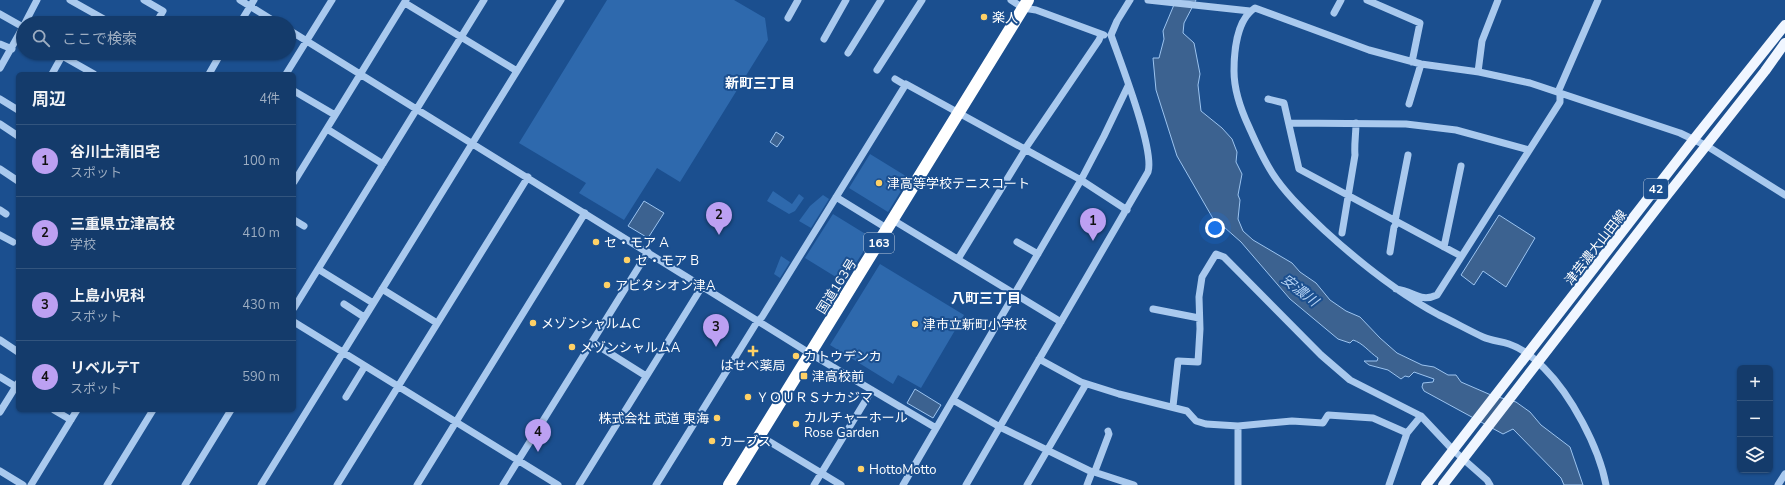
<!DOCTYPE html>
<html lang="ja">
<head>
<meta charset="utf-8">
<style>
  :root { --surface:#143b6b; --page:#214673; --text:#f1f3f6; --muted:#9dadc1; --line:#33557e; --accent:#bca0f2 }
  body { margin:0; font-family:"Nunito Sans","Noto Sans JP",sans-serif; background:var(--page); color:var(--text) }
  .controls { position:absolute; right:12px; bottom:12px; display:grid; overflow:hidden; border-radius:6px; box-shadow:0 1px 3px #0004 }
  .controls button { width:36px; height:36px; display:grid; place-items:center; padding:0; border:0; border-bottom:1px solid var(--line); background:var(--surface); color:var(--text); font:20px sans-serif }
  .you { position:absolute; left:1215px; top:228px; width:14px; height:14px; margin:-10px; border:3px solid #fff; border-radius:50%; background:#1a73e8; box-shadow:0 0 0 6px #1a73e833 }
  .badge { display:grid; place-items:center; width:26px; height:26px; border-radius:50%; background:var(--accent); color:#111; font-size:13px; font-weight:700 }
  .pin { position:absolute; translate:-50% -33px; filter:drop-shadow(0 1px 2px #0008) }
  .pin::after { content:''; position:absolute; top:21px; width:14px; height:12px; background:inherit; clip-path:polygon(0 0,100% 0,50% 100%) }
  .list { margin:0; padding:0; list-style:none }
  h2 { display:flex; justify-content:space-between; align-items:center; height:52px; margin:0; padding:0 16px; font-size:17px }
  h2 small { font-size:13px; font-weight:400; color:var(--muted) }
  .list li { display:grid; grid-template-columns:26px 1fr auto; gap:12px; align-items:center; box-sizing:border-box; height:72px; padding:0 16px; border-top:1px solid var(--line) }
  .list b { display:block; font-size:15px; white-space:nowrap }
  .list p { margin:0; font-size:13px; white-space:nowrap; color:var(--muted) }
  .list em { font-size:13px; font-style:normal; color:var(--muted) }
  .icon { flex:none; width:22px; height:22px; fill:none; stroke:currentColor; stroke-width:2; stroke-linecap:round; stroke-linejoin:round }
  .map { position:relative; flex:none; width:1785px; height:485px; overflow:hidden }
  .search { position:absolute; background:var(--surface); box-shadow:0 1px 3px #0004; left:16px; top:16px; width:280px; height:44px; display:flex; align-items:center; gap:10px; box-sizing:border-box; padding:0 14px; border-radius:22px; color:var(--muted); font-size:15px }
  .panel { position:absolute; background:var(--surface); box-shadow:0 1px 3px #0004; left:16px; top:72px; width:280px; height:340px; border-radius:6px }
  .map>svg:first-child { display:block }
  .green { fill:#2e69ad }
  .water { fill:#3c6290; stroke:#9cc4f0 }
  .lines { fill:none; stroke-linecap:round; stroke-linejoin:round }
  .minor { stroke:#a9c9ee; stroke-width:7 }
  .major { stroke:#f0f6ff; stroke-width:10 }
  .highway { stroke:#fff; stroke-width:12 }
  .poi-dot { fill:#ffd166; stroke:#1b4f8f; stroke-width:1.5 }
  .labels { text-anchor:middle; stroke-width:4; stroke-linejoin:round; paint-order:stroke }
  .shield { fill:#1b4f8f; stroke:#bbcadd; stroke-width:1 }
  .shield-label { font-size:12px; font-weight:bold; fill:#fff }
  .poi-label { font-size:13px; fill:#fff; stroke:#1b4f8f; text-anchor:start }
  .street-label { font-size:13px; fill:#fff; stroke:#1b4f8f }
  .neighbourhood-label { font-size:14px; font-weight:bold; fill:#fff; stroke:#1b4f8f }
  .water-label { font-size:14px; font-style:italic; fill:#b5d3f5; stroke:#1b4f8f }
</style>
</head>
<body>
<div class="map">
<svg width="1785" height="485" viewBox="0 0 1785 485">
  <rect width="100%" height="100%" fill="#1b4f8f"/>
  <path class="green" d="M607,0h127l31,18 3,22 -88,142 -23,-14 -33,52 -45,-27 7,-10 -67,-40z
    M870,154l39,24 -21,34 -39,-24z
    M773,191l19,13 7,-10 5,4 -9,13 -6,3 -22,-13z
    M823,195l6,4 -18,29 -12,-7 11,-15z
    M833,214l39,24 -28,44 -39,-24z
    M781,256l9,6 -10,16 -6,-4z
    M880,264l84,51 -43,73 -23,-13 -5,9 -63,-39z"/>
  <path class="water" d="M1176,0h20l-12,23 -1,10 11,10 6,31 -2,11 3,26 21,17 10,11 5,13 -1,10 6,12 -4,21 2,5 -2,19 5,12 10,9 39,23 8,9 16,11 14,17 16,11 14,6 20,21 17,15 25,12 12,2 14,8h8l5,7 30,13 25,7 14,10 11,13 29,22 13,38h-19l-3,-7 -48,-49 -10,5 -79,-43 -2,-4 1,-4 10,-1 1,-3 -20,-7 -5,5 -4,-1 -4,3 -13,-9 -19,-5 -5,-4h13l1,-3c-9,-6 -15,-15 -25,-18l-3,3 -12,-4 -48,-40 -49,-57 -17,-15 -9,-5 -38,-66 -21,-66 -3,-32h6l5,-19 -1,-8z
    M776,132l8,5 -7,10 -7,-5z
    M644,201l20,12 -16,25 -20,-12z
    M1499,215l36,23 -29,49 -23,-16 -9,14 -13,-10z
    M915,389l26,16 -8,13 -26,-15z"/>
  <g class="lines">
    <path class="minor" d="M70,0l41,23
      M144,0l19,11 -7,12
      M240,0l37,23
      M1011,0l12,8 13,2 68,25
      M1148,0l102,11
      M1367,0l53,23 -8,39
      M405,3l112,68
      M1334,13l7,-13
      M0,14l23,13
      M788,18l10,-18
      M25,23l12,-23
      M240,23l14,-23
      M289,30l517,321 130,77
      M824,39l22,-39
      M0,44l12,5
      M57,53l37,21
      M848,53l33,-53
      M0,68l23,-41
      M877,70l45,-70
      M1478,72l4,-31 16,-41
      M52,74l10,-18
      M209,74l12,-21
      M286,74l46,-74
      M895,79l10,6
      M294,91l41,24
      M1558,92l40,-92
      M0,99l18,11
      M1268,99l16,4 15,66 162,87
      M1409,104l12,-40
      M1289,123l117,1 50,6 73,20
      M0,124l18,12
      M327,129l56,35
      M1025,149l74,-109 2,-5
      M0,169l18,12
      M294,182l112,-182
      M836,197l52,32
      M0,210l6,4
      M294,220l10,6
      M893,220l168,102
      M1395,221l13,-66
      M1342,233l13,-78c-1,-9 1,-22 1,-32
      M0,235l13,7
      M1017,242l21,12
      M1444,247l17,-81
      M1390,252l4,-25 3,-4
      M958,259l67,-109
      M318,269l55,34
      M382,289l55,34
      M1396,289c18,2 24,14 41,6l123,-193v-9
      M344,304l20,13
      M294,308l190,-308
      M1153,309l46,9
      M294,322l264,163
      M0,340l18,12
      M592,342l54,34
      M1039,359l42,23 38,12 68,17 9,10 10,3 32,2 54,-5 31,2 5,-8 45,3 34,15
      M0,377l18,11
      M346,397l19,-31
      M953,400l47,27 92,45
      M1173,406l5,-45 20,1 2,-33 -1,-32 3,-20 14,-23 8,3 97,98 29,25 71,36 32,34 34,30 3,5
      M54,410l17,10
      M0,412l18,-29
      M760,436l81,49
      M0,471l23,14
      M1094,472l40,13
      M31,485l46,-75
      M107,485l46,-75
      M185,485l46,-75
      M261,485l300,-485
      M337,485l191,-308
      M417,485l168,-272
      M503,485l145,-233
      M579,485l124,-200
      M656,485l101,-163 5,-5 144,-233 175,96 46,30
      M814,485l58,-95
      M903,485l178,-305 23,-44 24,-50
      M966,485l182,-313c7,-22 -28,-111 -37,-137l6,-14 13,-21
      M1027,485l59,-101
      M1087,485l5,-13 3,-1 14,-37 -1,-3
      M1238,485v-59
      M1389,485l18,-52 14,-17
      M1606,485c-7,-38 -35,-90 -62,-117 -10,-10 -23,-20 -35,-24 -9,-3 -17,-3 -26,-7 -15,-7 -29,-15 -44,-22 -43,-23 -80,-53 -115,-85 -17,-16 -34,-32 -47,-50 -12,-16 -20,-35 -28,-53 -8,-17 -15,-36 -15,-56 0,-20 3,-52 21,-63l114,42 52,14 58,8 51,11 150,50 27,13 78,49
      M1778,485l7,-11"/>
    <path class="major" d="M1426,485l268,-346 91,-114
      M1443,485l221,-286 101,-128 20,-28"/>
    <path class="highway" d="M729,485l299,-485"/>
  </g>
  <g class="poi-dot">
    <circle cx="984" cy="17" r="4"/>
    <circle cx="879" cy="183" r="4"/>
    <circle cx="596" cy="242" r="4"/>
    <circle cx="627" cy="260" r="4"/>
    <circle cx="607" cy="285" r="4"/>
    <circle cx="533" cy="323" r="4"/>
    <circle cx="915" cy="324" r="4"/>
    <circle cx="572" cy="347" r="4"/>
    <path d="M751 345h4v4h4v4h-4v4h-4v-4h-4v-4h4z"/>
    <circle cx="796" cy="356" r="4"/>
    <rect x="800" y="372" width="8" height="8" rx="2"/>
    <circle cx="748" cy="397" r="4"/>
    <circle cx="717" cy="418" r="4"/>
    <circle cx="796" cy="424" r="4"/>
    <circle cx="712" cy="441" r="4"/>
    <circle cx="861" cy="469" r="4"/>
  </g>
  <g class="labels">
    <g class="shield">
      <rect x="1644" y="179" width="24" height="20" rx="3"/>
      <rect x="864" y="233" width="30" height="20" rx="3"/>
    </g>
    <g class="shield-label">
      <text x="1656" y="193">42</text>
      <text x="879" y="247">163</text>
    </g>
    <g class="poi-label">
      <text x="992" y="22">楽人</text>
      <text x="887" y="188">津高等学校テニスコート</text>
      <text x="604" y="247">セ・モア A</text>
      <text x="635" y="265">セ・モア B</text>
      <text x="615" y="290">アビタシオン津A</text>
      <text x="541" y="328">メゾンシャルムC</text>
      <text x="923" y="329">津市立新町小学校</text>
      <text x="580" y="352">メゾンシャルムA</text>
      <text x="804" y="361">カトウデンカ</text>
      <text x="753" y="370" text-anchor="middle">はせべ薬局</text>
      <text x="812" y="381">津高校前</text>
      <text x="756" y="402">ＹＯＵＲＳナカジマ</text>
      <text x="804" y="422">カルチャーホール<tspan x="804" dy="15">Rose Garden</tspan></text>
      <text x="709" y="423" text-anchor="end">株式会社 武道 東海</text>
      <text x="720" y="446">カーブス</text>
      <text x="869" y="474">HottoMotto</text>
    </g>
    <g class="street-label">
      <text transform="translate(1595 247) rotate(-52)" y="5">津芸濃大山田線</text>
      <text transform="translate(836 286) rotate(-58)" y="5">国道163号</text>
    </g>
    <g class="neighbourhood-label">
      <text x="760" y="88">新町三丁目</text>
      <text x="986" y="303">八町三丁目</text>
    </g>
    <g class="water-label">
      <text transform="translate(1300 290) rotate(38)" y="5">安濃川</text>
    </g>
  </g>
</svg>
<div class="controls">
<button>+</button>
<button>−</button>
<button><svg class="icon" aria-label="layers" viewBox="0 0 24 24"><path d="M12 4l9 5-9 5-9-5zM3 14l9 5 9-5"/></svg></button>
</div>
<div class="you"></div>
<div class="pin badge" style="left:1093px;top:241px">1</div>
<div class="pin badge" style="left:719px;top:235px">2</div>
<div class="pin badge" style="left:716px;top:347px">3</div>
<div class="pin badge" style="left:538px;top:452px">4</div>
<div class="search"><svg class="icon" aria-label="search" viewBox="0 0 24 24"><circle cx="10" cy="10" r="6"/><path d="M15 15l6 6"/></svg>ここで検索</div>
<section class="panel">
<h2>周辺<small>4件</small></h2>
<ul class="list">
<li><span class="badge">1</span><div><b>谷川士清旧宅</b><p>スポット</p></div><em>100 m</em></li>
<li><span class="badge">2</span><div><b>三重県立津高校</b><p>学校</p></div><em>410 m</em></li>
<li><span class="badge">3</span><div><b>上島小児科</b><p>スポット</p></div><em>430 m</em></li>
<li><span class="badge">4</span><div><b>リベルテT</b><p>スポット</p></div><em>590 m</em></li>
</ul>
</section>
</div>
</body>
</html>
